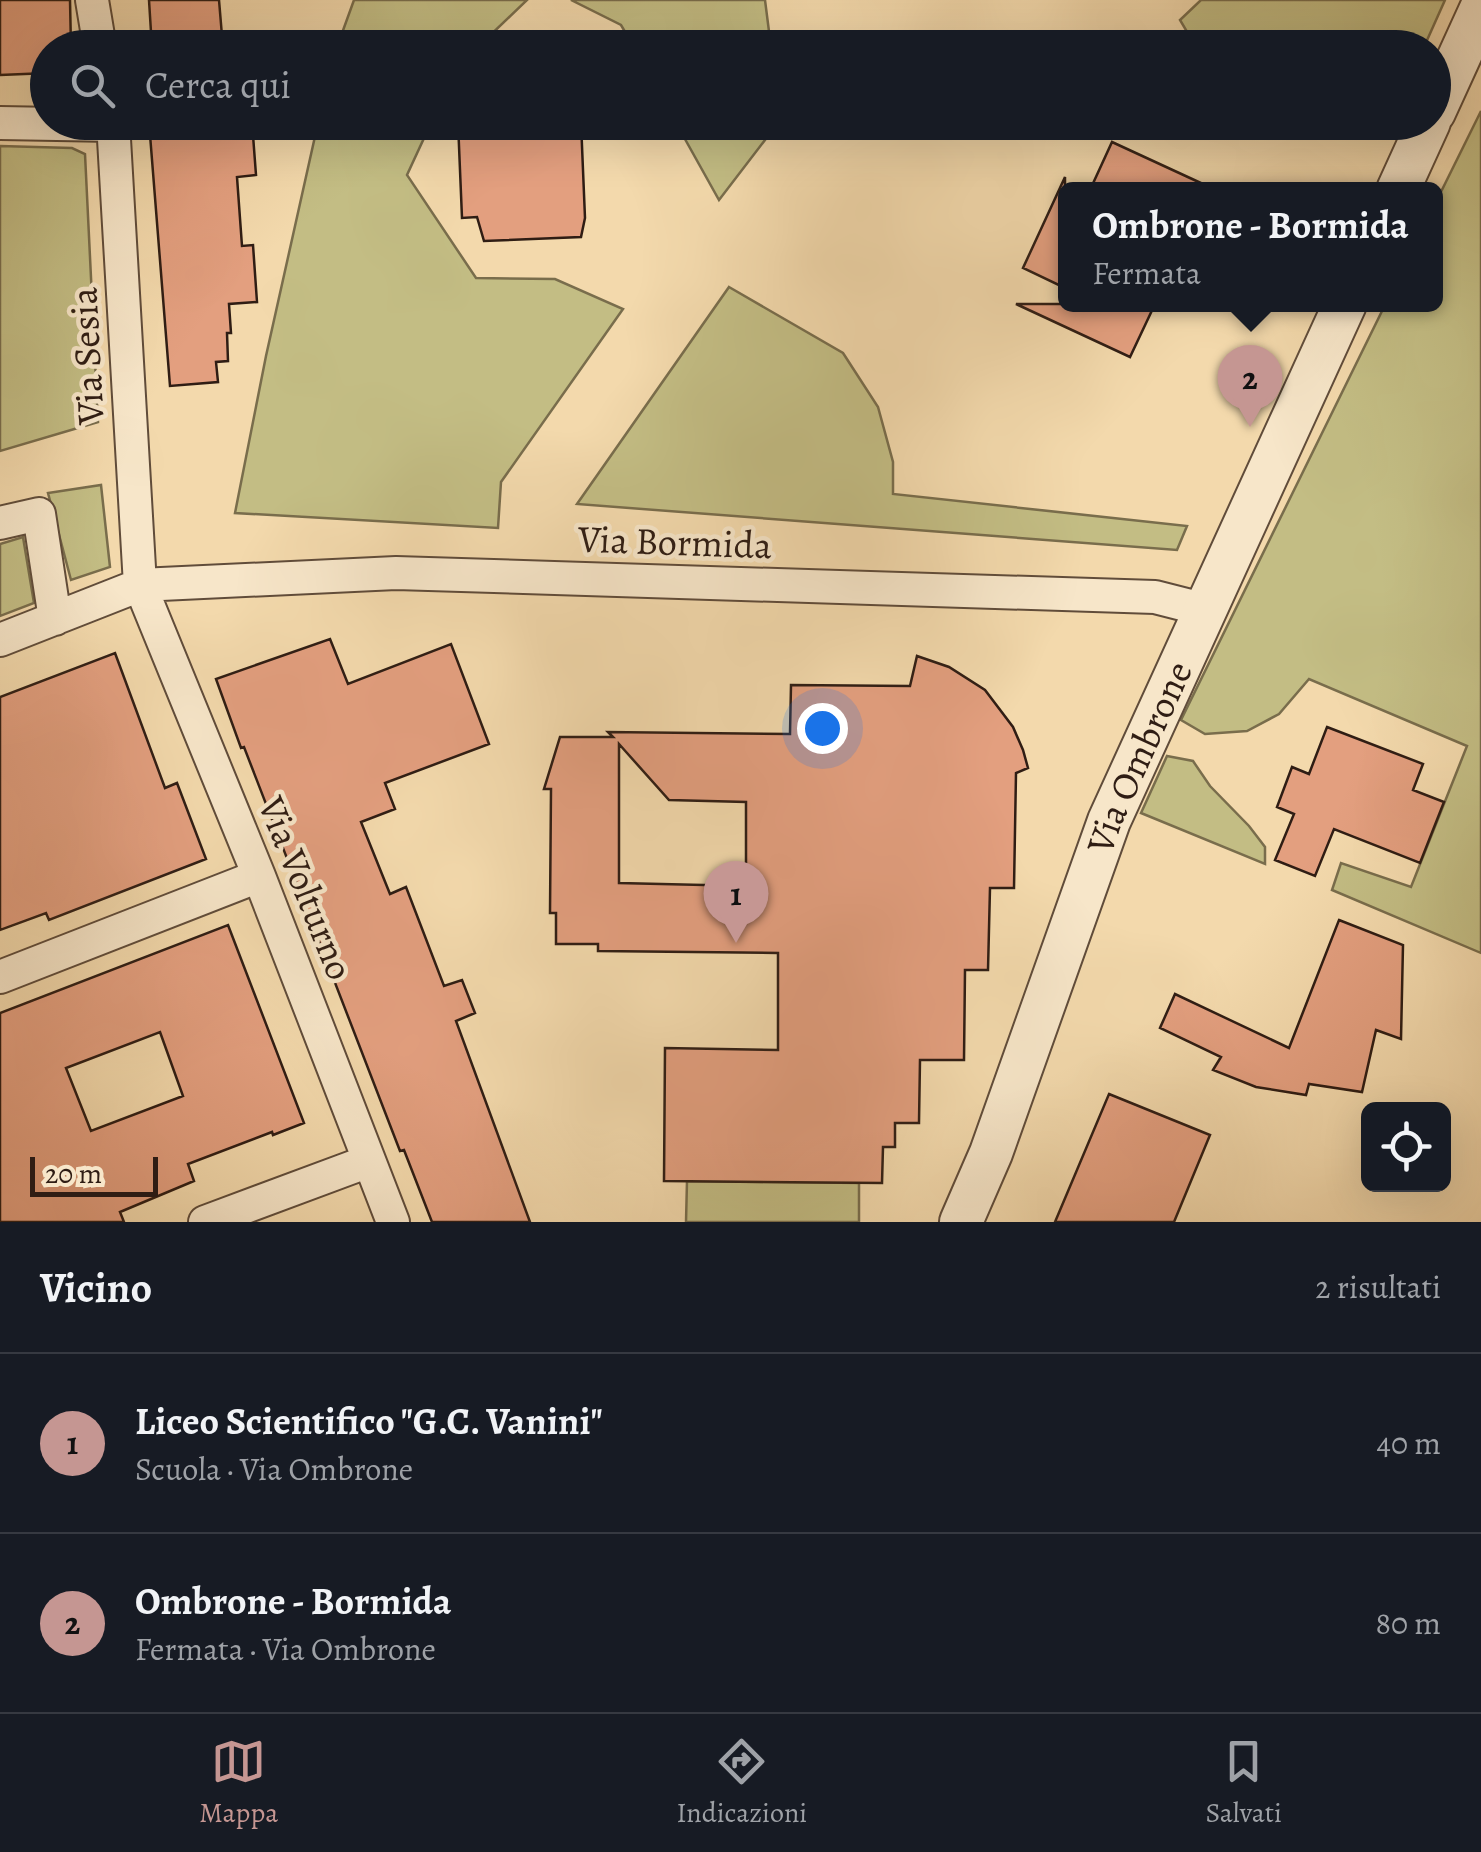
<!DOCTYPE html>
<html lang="it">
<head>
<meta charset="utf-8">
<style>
  :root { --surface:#171b24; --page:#242831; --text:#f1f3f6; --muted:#9ea1a6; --line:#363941; --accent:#c59692 }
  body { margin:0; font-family:Alegreya,serif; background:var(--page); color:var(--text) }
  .controls { position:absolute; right:30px; bottom:30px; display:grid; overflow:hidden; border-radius:15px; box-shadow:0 10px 40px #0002 }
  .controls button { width:90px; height:90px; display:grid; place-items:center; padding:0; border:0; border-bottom:2px solid var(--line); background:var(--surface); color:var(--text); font:50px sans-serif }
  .scale { position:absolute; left:30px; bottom:25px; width:128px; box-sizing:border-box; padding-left:10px; border:5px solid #2f1d14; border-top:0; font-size:28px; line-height:35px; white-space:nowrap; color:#2f1d14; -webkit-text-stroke:8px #f7e6c9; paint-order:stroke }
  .you { position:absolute; left:822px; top:728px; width:35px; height:35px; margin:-25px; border:8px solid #fff; border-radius:50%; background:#1a73e8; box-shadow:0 0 0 15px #1a73e833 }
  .badge { display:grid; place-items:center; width:65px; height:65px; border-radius:50%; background:var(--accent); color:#111; font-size:32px; font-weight:700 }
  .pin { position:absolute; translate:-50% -82px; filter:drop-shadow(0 2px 5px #0008) }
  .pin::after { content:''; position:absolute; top:52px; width:35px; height:30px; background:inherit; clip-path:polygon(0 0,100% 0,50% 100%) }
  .popup { position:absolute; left:1058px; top:182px; width:385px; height:130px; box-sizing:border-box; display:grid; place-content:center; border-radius:15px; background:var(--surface); filter:drop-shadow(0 2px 8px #0005); font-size:32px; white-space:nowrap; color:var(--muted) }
  .popup b { font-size:38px; color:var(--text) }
  .popup::after { content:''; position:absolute; left:50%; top:100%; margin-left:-20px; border:20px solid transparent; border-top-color:var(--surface) }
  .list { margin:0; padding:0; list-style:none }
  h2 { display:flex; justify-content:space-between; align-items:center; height:130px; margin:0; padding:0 40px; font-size:42px }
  h2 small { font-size:32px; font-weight:400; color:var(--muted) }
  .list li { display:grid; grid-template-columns:65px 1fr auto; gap:30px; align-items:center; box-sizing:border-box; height:180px; padding:0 40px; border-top:2px solid var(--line) }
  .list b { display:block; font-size:38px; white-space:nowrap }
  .list p { margin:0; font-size:32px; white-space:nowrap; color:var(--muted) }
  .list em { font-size:32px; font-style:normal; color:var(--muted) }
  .icon { flex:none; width:55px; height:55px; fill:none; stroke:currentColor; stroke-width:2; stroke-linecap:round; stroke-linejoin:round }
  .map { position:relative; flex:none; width:1481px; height:1222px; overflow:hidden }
  .search { position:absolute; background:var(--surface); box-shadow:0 10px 40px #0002; left:30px; right:30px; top:30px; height:110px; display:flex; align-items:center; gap:25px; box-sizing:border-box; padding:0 35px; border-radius:55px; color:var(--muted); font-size:38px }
  .sheet { height:490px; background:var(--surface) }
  nav { display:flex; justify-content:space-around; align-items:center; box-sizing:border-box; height:140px; border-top:2px solid var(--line); background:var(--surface); font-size:28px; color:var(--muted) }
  nav a { display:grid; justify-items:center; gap:5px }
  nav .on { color:var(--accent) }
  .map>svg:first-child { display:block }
  .green { fill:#c3bd84; stroke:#796d4c; stroke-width:2.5 }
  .building { fill:#e39f7f; stroke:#2f1d14; stroke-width:2.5; fill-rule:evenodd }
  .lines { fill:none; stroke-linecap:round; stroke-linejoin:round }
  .minor-casing { stroke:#604c3a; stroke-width:36 }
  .tertiary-casing { stroke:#604c3a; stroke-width:46 }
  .minor { stroke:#f7e6c9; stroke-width:32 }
  .tertiary { stroke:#f7e6c9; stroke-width:42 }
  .labels { text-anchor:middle; stroke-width:9; stroke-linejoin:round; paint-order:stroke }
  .street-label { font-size:38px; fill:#2f1d14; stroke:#f7e6c9 }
</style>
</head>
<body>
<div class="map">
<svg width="1481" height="1222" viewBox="0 0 1481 1222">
  <rect width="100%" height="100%" fill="#f3d9ac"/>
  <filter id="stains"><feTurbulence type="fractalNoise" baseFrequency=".002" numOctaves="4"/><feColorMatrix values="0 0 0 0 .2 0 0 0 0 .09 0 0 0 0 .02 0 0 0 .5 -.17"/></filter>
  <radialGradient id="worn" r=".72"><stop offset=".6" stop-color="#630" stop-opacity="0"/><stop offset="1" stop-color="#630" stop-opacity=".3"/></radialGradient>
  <path class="green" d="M354,0h173l-49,47h-141z
    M571,0h194l6,47h-137l-13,-22z
    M1201,0h244l-21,47h-228l-16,-27z
    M1481,111v842l-149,-63 9,-27 70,24 56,-141 -158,-67 -30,35 -32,17 -42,3 -24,-14 204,-415 50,-1v-100z
    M318,123h113l-24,52 69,103 79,1 68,30 -122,173 -3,46 -263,-15 31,-157z
    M676,123h-1h103l-59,77z
    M1309,123h80l-5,11 -39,-1z
    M0,146l72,2 13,6 13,268 -98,29z
    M729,287l114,66 35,54 15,55v32l294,32 -10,24 -600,-46z
    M101,485l9,82 -39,13 -23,-87z
    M23,537l11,66 -34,13v-72z
    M1167,756l26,5 17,25 39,40 16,21v17l-124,-51z
    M687,1181l172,2v39h-173z"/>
  <path class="building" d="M0,0h70l1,48h-23v25l-48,2z
    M149,0h70l4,48h-71z
    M149,122h103l4,53 -19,2 5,69 11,-1 4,57 -28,2 2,29h-4l1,28 -12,1 2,20 -48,4z
    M458,122h123l4,96 -4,19 -97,4 -7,-24 -15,1z
    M1112,142l104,48h-126z
    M1065,177v111l-42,-20z
    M1016,304h139l-25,53z
    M330,639l18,45 103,-40 38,100 -104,39 10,26 -34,13 29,72 16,-7 38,99 18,-6 13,33 -19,8 74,201h-98l-28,-72 -4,1 -156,-404 -3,1 -25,-69z
    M115,653l50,135 12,-5 29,76 -157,61 -3,-7 -46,17v-233z
    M917,656l32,11 36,23 28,37 10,23 5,18 -12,5 -2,115h-24l-2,82h-23l-1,90h-44l-1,63h-24v24h-12l-1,36 -218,-2 1,-133 113,2v-97l-180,-2v-7h-42v-31h-6l1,-124h-7l16,-52h53l-5,-5 182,2 1,-49 119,1zM619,744l50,56 77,2v84l-127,-3z
    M1327,727l96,37 -10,26 31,12 -24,61 -86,-34 -19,47 -40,-16 19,-46 -17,-7 15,-40 17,7z
    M1339,920l64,25 -2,94 -25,-9 -14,62 -53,-8 -3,11 -50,-8 -43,-17 8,-13 -61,-29 15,-34 114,54z
    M228,925l76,198 -31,12 -1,-3 -84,32 6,17 -74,31 4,10h-124v-209zM160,1032l23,64 -92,35 -25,-63z
    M1109,1094l101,41 -36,87h-119z"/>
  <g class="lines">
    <g class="minor-casing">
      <path id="minor" d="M92,0l8,48
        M113,122l27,463 119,291 134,346
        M0,123l114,2
        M0,523l39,-9 16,105
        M0,640l140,-55 256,-12 759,24 51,13
        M0,977l259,-101
        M205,1222l164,-61"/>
    </g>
    <g class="tertiary-casing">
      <g id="tertiary">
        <path d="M1434,112l47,-103"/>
        <path d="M1398,190l31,-68"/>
        <path id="s1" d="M961,1222l30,-69 118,-332 236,-517"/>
      </g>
    </g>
    <use href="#minor" class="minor"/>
    <use href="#tertiary" class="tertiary"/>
  </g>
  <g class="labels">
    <g class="street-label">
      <text transform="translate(87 356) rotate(-93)" y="13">Via Sesia</text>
      <text transform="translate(675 542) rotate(2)" y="13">Via Bormida</text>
      <text dy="13" stroke="none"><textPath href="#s1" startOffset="498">Via Ombrone</textPath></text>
      <text transform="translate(306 888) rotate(68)" y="13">Via Volturno</text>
    </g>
  </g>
  <rect width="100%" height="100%" filter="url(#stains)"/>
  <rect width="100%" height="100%" fill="url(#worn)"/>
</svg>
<div class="controls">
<button><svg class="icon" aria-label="locate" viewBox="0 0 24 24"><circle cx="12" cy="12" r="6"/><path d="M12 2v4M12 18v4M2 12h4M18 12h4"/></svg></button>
</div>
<div class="scale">20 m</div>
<div class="you"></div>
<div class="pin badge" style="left:736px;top:943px">1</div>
<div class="pin badge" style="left:1250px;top:427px">2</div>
<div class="popup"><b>Ombrone - Bormida</b>Fermata</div>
<div class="search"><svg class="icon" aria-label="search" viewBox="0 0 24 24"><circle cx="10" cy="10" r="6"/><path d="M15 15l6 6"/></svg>Cerca qui</div>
</div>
<section class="sheet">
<h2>Vicino<small>2 risultati</small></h2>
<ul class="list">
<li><span class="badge">1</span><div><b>Liceo Scientifico &quot;G.C. Vanini&quot;</b><p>Scuola · Via Ombrone</p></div><em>40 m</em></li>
<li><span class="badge">2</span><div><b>Ombrone - Bormida</b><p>Fermata · Via Ombrone</p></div><em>80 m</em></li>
</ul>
</section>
<nav>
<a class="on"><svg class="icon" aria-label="map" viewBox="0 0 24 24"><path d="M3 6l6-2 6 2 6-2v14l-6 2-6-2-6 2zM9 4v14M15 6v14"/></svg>Mappa</a>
<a><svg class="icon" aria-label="directions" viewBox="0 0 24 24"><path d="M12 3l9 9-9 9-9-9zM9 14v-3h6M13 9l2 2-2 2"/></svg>Indicazioni</a>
<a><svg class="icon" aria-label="saved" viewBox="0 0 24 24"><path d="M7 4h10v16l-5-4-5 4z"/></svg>Salvati</a>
</nav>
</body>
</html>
